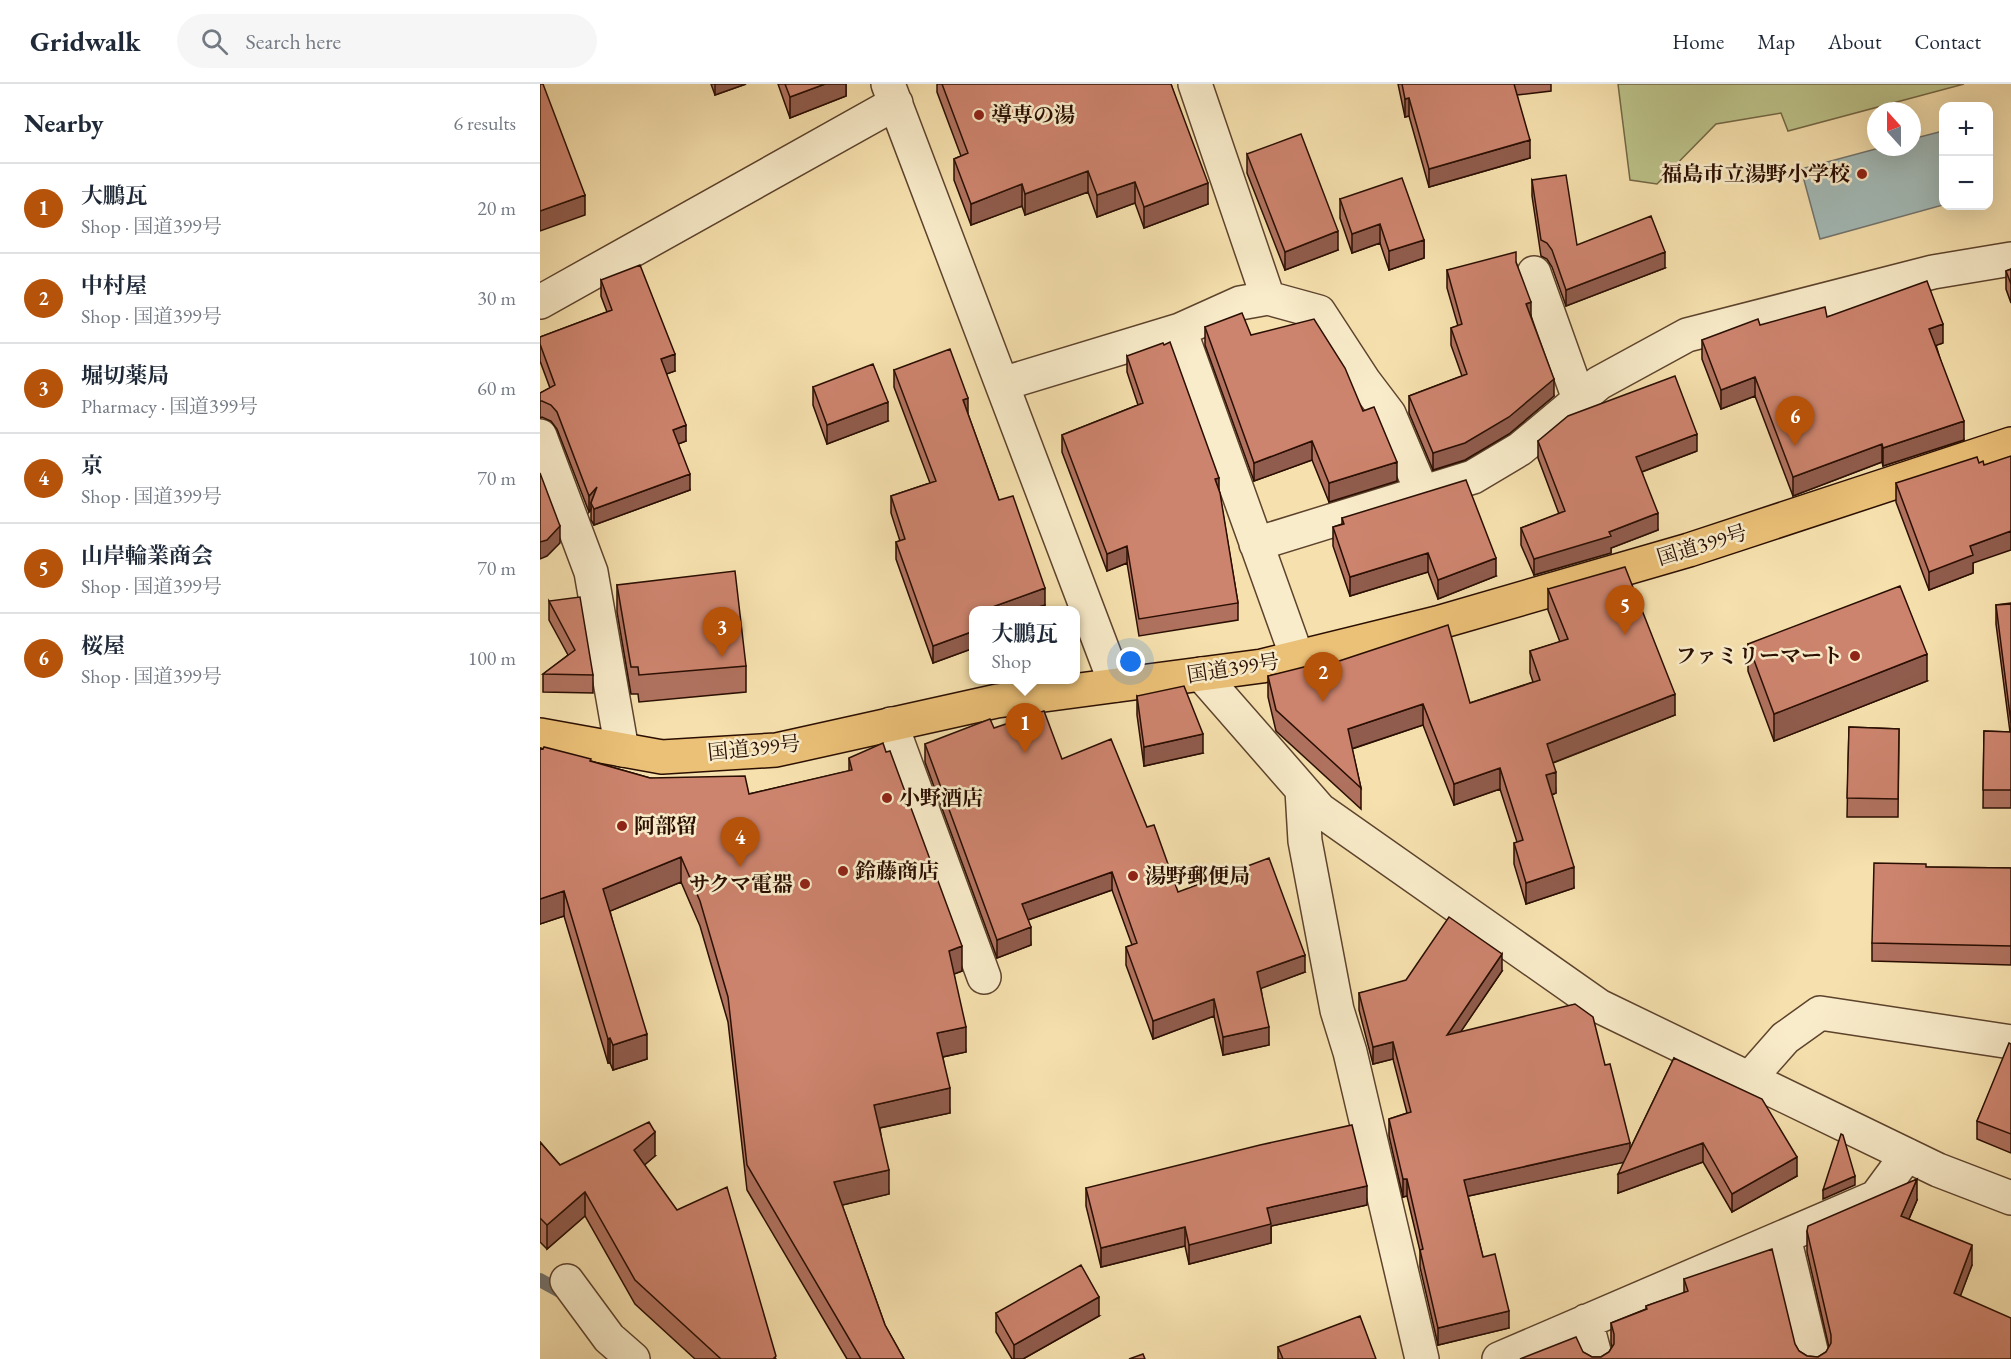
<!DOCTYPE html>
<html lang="en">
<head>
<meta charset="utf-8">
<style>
  :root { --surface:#fff; --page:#f6f6f7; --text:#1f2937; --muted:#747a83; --line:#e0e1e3; --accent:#b45309 }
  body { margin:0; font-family:"EB Garamond","Noto Serif JP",serif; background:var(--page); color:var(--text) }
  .controls { position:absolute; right:18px; top:18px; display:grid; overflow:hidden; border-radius:12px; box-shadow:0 6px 24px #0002 }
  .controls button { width:54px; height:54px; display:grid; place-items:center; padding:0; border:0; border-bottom:2px solid var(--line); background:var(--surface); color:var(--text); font:30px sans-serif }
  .compass { position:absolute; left:1327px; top:18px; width:54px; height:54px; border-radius:50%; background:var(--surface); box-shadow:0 6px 24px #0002; rotate:339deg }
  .you { position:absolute; left:591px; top:578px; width:21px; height:21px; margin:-15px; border:4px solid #fff; border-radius:50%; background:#1a73e8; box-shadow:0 0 0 9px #1a73e833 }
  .badge { display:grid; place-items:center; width:39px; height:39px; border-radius:50%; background:var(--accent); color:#fff; font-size:20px; font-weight:700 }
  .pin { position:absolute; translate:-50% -50px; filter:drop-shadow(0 2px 3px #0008) }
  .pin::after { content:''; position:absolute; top:32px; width:21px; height:18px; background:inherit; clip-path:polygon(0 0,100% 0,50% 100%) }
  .popup { position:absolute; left:429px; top:522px; width:111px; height:78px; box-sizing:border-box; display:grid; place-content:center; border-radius:12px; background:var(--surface); filter:drop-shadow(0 2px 4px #0005); font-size:20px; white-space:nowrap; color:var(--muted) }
  .popup b { font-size:22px; color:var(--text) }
  .popup::after { content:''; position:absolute; left:50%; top:100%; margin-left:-12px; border:12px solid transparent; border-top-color:var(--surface) }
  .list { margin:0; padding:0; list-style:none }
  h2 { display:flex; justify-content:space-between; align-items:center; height:78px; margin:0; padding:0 24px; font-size:26px }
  h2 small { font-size:20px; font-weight:400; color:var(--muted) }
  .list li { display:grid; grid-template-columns:39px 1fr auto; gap:18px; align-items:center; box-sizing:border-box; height:90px; padding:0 24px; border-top:2px solid var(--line) }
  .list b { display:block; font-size:22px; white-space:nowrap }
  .list p { margin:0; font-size:20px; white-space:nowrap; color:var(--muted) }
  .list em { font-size:20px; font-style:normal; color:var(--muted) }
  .icon { flex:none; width:33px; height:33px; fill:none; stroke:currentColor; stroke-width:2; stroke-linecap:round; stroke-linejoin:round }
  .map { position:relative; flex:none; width:1471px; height:1275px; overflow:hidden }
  header { display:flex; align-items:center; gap:36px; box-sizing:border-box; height:84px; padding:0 30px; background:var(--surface); border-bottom:2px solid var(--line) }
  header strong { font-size:28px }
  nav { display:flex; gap:33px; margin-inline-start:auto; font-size:21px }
  .search { width:420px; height:54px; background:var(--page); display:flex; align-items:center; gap:15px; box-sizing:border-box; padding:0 21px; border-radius:33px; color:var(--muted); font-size:22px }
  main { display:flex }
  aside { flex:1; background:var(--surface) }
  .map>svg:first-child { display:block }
  .green { fill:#bcc38a; stroke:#736846; stroke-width:1.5 }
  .water { fill:#a3bab7; stroke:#73756f; stroke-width:1.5 }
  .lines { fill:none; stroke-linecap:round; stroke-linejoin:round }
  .stream { stroke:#73756f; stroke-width:14 }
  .minor-casing { stroke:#5d432d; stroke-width:36 }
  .highway-casing { stroke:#2a0e02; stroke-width:36 }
  .minor { stroke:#f9ecca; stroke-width:33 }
  .highway { stroke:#ebc077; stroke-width:33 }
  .wall { fill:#b0725f; stroke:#2a0e02; stroke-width:1.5 }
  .shaded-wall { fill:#905c4d; stroke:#2a0e02; stroke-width:1.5 }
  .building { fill:#cd846e; stroke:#2a0e02; stroke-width:1.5 }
  .poi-dot { fill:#8f2418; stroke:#f9ecca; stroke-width:2 }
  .labels { text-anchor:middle; stroke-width:5; stroke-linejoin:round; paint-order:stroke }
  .poi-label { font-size:21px; font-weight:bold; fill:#2a0e02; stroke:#f9ecca; text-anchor:start }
  .street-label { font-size:21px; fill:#2a0e02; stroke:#f9ecca }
</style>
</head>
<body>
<header>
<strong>Gridwalk</strong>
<div class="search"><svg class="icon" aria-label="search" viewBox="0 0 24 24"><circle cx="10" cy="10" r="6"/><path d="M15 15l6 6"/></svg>Search here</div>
<nav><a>Home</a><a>Map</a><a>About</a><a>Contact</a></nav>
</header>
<main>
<aside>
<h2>Nearby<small>6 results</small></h2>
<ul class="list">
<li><span class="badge">1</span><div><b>大鵬瓦</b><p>Shop · 国道399号</p></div><em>20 m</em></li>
<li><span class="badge">2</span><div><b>中村屋</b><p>Shop · 国道399号</p></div><em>30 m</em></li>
<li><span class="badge">3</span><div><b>堀切薬局</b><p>Pharmacy · 国道399号</p></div><em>60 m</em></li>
<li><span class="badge">4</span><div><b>京</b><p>Shop · 国道399号</p></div><em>70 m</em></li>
<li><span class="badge">5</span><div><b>山岸輪業商会</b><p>Shop · 国道399号</p></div><em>70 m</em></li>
<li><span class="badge">6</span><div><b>桜屋</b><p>Shop · 国道399号</p></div><em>100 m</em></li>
</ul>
</aside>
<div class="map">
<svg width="1471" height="1275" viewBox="0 0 1471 1275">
  <rect width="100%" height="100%" fill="#f6e1ae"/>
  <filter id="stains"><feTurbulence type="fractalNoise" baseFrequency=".00333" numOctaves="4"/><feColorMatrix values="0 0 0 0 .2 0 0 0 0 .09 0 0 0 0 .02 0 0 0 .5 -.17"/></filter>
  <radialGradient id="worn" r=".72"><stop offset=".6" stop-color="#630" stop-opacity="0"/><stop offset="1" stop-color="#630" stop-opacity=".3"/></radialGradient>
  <path class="green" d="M1078,0h346l-176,47 -7,-18 -65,11 -59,60 -27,-4z"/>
  <path class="water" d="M1403,47v74l-123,34 -19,-70 82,-22h29v-8z"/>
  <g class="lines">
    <path class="stream" d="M0,1196l27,15"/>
    <g class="minor-casing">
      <path id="minor" d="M348,0l228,601
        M655,0l73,214 51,14 45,69 25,33 33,78
        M994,189l45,126
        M0,218l356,-199
        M640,246l60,-27 28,-5
        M462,300l178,-54 117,327
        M0,352l51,136 31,178
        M716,460l217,-67 47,-28 79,-66 88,-48 246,-63 78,-13
        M661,590l119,136 279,196 339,164 73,28
        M351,640l93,253
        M762,706l3,51 32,169 13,42 72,307
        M1209,995l36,-41 35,-25 191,29
        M1244,1153l29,122
        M27,1197l42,57 24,21
        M1046,1237l10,38
        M959,1275l377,-162 31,-42"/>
    </g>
    <g class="highway-casing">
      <path id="highway" d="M0,651l122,22 114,-7 221,-49 265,-35 175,-43 252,-73 322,-106"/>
    </g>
    <use href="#minor" class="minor"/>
    <use href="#highway" class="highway"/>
  </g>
  <path class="wall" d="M171,0h35l-31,11z
    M238,0h68v12l-56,22z
    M397,0h234l37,120 -64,24 -9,-25 -38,14 -9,-25 -63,23 -3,-9 -51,19 -17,-45v-21l7,-3 -24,-64z
    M858,0h153v7l-34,4 13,63 -101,29 -20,-71 -4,1z
    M707,70l91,96 -53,20 -38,-97z
    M992,96l45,65 88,23 -99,38 -14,-39 -5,-8 -6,-3 -9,-60z
    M800,115l84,41v18l-35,12 -9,-27 -28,10 -12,-35z
    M976,178l15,54 23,80 -45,38 -44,26 -32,10 -24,-57v-17l53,-20 -11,-31v-17l7,-2 -11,-38v-18z
    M1471,185v34l-5,-14v-18z
    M61,196l74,91 -9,3 20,67 -8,3 12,46 -96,35 -3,-5v-11l-2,3 -32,-83 -6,-8 -9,-4 -2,1v-25l10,-5 -10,-27v-24l67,-25 -6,-16z
    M1220,241l183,18 -7,2 28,95 -81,26 -1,-4 -89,34 -38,-100 -34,13 -19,-50v-19z
    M665,243l46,8 112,76 34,70 -68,21 -17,-42 -58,21 -49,-136z
    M587,272l92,134 19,113v17l-99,16 -12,-73 -20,8 -45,-119v-17l76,-30 -11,-33z
    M354,286l74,44 31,86 46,105 -71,5v38l-41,15 -37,-104v-17l4,-1 -9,-28v-17l39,-13 -36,-96z
    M273,303l75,34 -61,23 -14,-39z
    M998,357l159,10 -55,21 16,58 -47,18v5l-77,22 -13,-30v-17l38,-14 -21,-56z
    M1439,379l5,2 -11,98v10l-44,17 -33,-88v-19z
    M802,434l154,58 -58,23 -10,-27 -78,24 -17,-50v-19l9,-3z
    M77,501l129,81v26l-107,10 -1,-8h-7l-14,-82z
    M1008,505l127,126 -122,48 3,30 -4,2 22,93 -48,16 -12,-40v-21l3,-1 -17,-53 -46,16 -31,-80 -71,24 9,39v21l-85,-78 -8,-34v-21l65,-13 137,40 63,-21 -3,-9v-22l30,-9 -12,-32z
    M9,517l44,74v18l-50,-1v-18l25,-19 -19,-35z
    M1471,519v205h-28l1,-77 26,1 -14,-108v-19z
    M1208,560l179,37 -153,60 -26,-70z
    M597,612l66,57 -59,13 -7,-51z
    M1309,643l50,2 -1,88h-51z
    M454,644l68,31 85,68 31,65 127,80 -44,16 8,57 -46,10 -9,-39 -61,23 -27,-74v-18l6,-2 -20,-55 -84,30 3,25 -34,13 -72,-196v-18z
    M0,664l51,13 59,17 99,16 100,-23v-13l113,213 -8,3 12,78 -23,5 7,56 -70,15 9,66 -47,11 43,120 19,34h-57l-100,-169 -19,-168 -28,-96 -19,-44 -71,29 37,148 -34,11 -3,-7h-2l-44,-147 -24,8z
    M1386,783l85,1v97l-139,-4v-18z
    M962,887l-41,60 144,34 25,84 44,-91 123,118 -65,36 -29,-50 -85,31 6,-31 -156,34 15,61 26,71 -71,17 -18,-78v-16l-13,-55 -4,1 -14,-61v-17l18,-6 -14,-54 -20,5 -14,-54v-17z
    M1471,960v109l-34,-14v-18z
    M0,1058l20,23 95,-9 -11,9 132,194h-81l-60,-55 -50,-88 -38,33 -7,-7z
    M546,1104l281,17 -96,21v17l-82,21 -4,-18 -84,21 -15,-61z
    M1377,1116l-8,19 63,46 -12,31 51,63h-491l63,-7 9,5h9l8,-5 3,-5 -1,-4v-20l35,-14v-3l38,-13v-14l111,65 4,7 8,5 11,1 8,-5 3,-5 -22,-95v-21z
    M456,1229l103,3 -76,43h-11l-16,-27z
    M738,1263l98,12h-98z"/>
  <path class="shaded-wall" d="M175,0h31l-31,11z
    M285,0h21v12l-56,22v-21z
    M869,14v18l-4,1v-18z
    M990,56v18l-101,29v-18z
    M548,87v21l-63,23v-21z
    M595,98v21l-38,14v-22z
    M668,99v21l-64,24v-21z
    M482,100v22l-51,19v-21z
    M45,111v20l-45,16v-20z
    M840,140v19l-28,10v-19z
    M798,147v19l-53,20v-18z
    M884,156v18l-35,12v-19z
    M1125,168v16l-99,38v-16z
    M991,218v17l-5,-15z
    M1403,240v19l-14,5v-19z
    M135,270v17l-14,5v-17z
    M1215,293v19l-34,13v-19z
    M1014,295v17l-45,38 -44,26 -32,10v-17z
    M428,314v17l-5,-15z
    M348,318v19l-61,23v-19z
    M1424,337v19l-81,26v-18z
    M146,341v16l-13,5v-16z
    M1157,350v17l-61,23v-17z
    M772,357v19l-58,21v-18z
    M1342,360v18l-89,34v-19z
    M857,378v19l-68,21v-19z
    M150,390v16l-96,35v-16z
    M679,394v16l-4,-15z
    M57,403l-6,16v6l-2,3v-16z
    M1118,429v17l-47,18v5l-77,22v-16l75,-27z
    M20,442v17l-13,13 -7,3v-17z
    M1471,447v19l-38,13v10l-44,17v-18l41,-26z
    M587,462v17l-20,8v-17z
    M888,469v19l-78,24v-19z
    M956,474v18l-58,23v-19z
    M505,504v17l-16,5h-45z
    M434,547v17l-41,15v-17z
    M1387,570v27l-153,60v-27z
    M1135,610v21l-128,50v-21z
    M883,620v21l-75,25v-21z
    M663,650v19l-59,13v-19z
    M960,684v21l-46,16v-21z
    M1016,688v21l-10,4v-22z
    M141,773v25l-78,32v-25z
    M1034,783v21l-48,16v-21z
    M572,788v18l-90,32v-18z
    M24,807v25l-24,8v-25z
    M491,843v18l-34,13v-18z
    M422,862v25l-13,5v-25z
    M962,870v17l-55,81v-17z
    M765,871v17l-48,18v-18z
    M674,915v17l-61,23v-18z
    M426,943v25l-29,6v-25z
    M729,943v18l-46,10v-18z
    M107,950v25l-34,11v-25z
    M70,954v25h-2v-24z
    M853,958v17l-20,5v-17z
    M410,1004v25l-76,16v-24z
    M115,1048v24l-21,18v-24z
    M1090,1059v18l-166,36v-17z
    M1163,1059v19l-85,31v-19z
    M1257,1073v19l-65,36v-18z
    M349,1086v24l-55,13v-25z
    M1315,1092v9l-32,14v-9z
    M863,1095h4v17l-4,1z
    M1377,1095v21l-16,37v-21z
    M827,1102v19l-96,21v17l-82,21v-19l78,-37z
    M45,1108v24l-38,33v-24z
    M645,1143v19l-84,21v-19z
    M1432,1161v20l-18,48v-20z
    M559,1213v19l-76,43h-9v-14z
    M969,1227v17l-71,17v-17z"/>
  <path class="building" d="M0,0h3l42,111 -45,16z
    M245,0h40l-35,13z
    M402,0h229l37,99 -64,24 -9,-25 -38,13 -9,-24 -63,23 -3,-10 -51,20 -17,-45 14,-6z
    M862,0h112l16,56 -101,29 -20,-71 -4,1z
    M761,50l37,97 -53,21 -38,-98z
    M1026,91l11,70 74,-29 14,36 -99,38 -14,-40 -5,-7 -6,-3 -9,-60z
    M862,94l22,62 -35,11 -9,-27 -28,10 -12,-35z
    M976,168v10l15,40 -5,2 28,75 -45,38 -44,26 -32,10 -24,-57 58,-22 -16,-46 11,-4 -15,-54z
    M100,181l35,89 -14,5 25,66 -13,5 17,44 -96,35 -3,-6 6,-16 -8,9 -32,-84 -6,-7 -9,-4h-2v-8l15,-8 -15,-41v-7l72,-27 -11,-30z
    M1471,185v15l-5,-13z
    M1387,197l16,43 -14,5 35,92 -81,27 -1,-4 -89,33 -38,-100 -34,13 -19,-50 56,-21 2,6 65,-18 2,10z
    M702,229l9,22 63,-16 31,49 18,43 11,-4 23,55 -68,21 -17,-42 -58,22 -49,-136z
    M630,258l49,136 -4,1 5,14 18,110 -99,16 -12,-73 -20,8 -45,-119 81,-32 -16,-47 36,-13 1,2z
    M410,265l18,49 -5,2 36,100 14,-4 32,92 -61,22h-10v21l-41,15 -37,-104 9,-3 -14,-43 45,-15 -42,-111z
    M333,280l15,38 -61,23 -14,-38z
    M1135,292l22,58 -61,23 22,56 -49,19 2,4 -77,23 -13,-31 44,-17 -27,-70 30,-25z
    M1471,372v75l-41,15 3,9 -44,17 -33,-89 81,-26 2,6 4,-2 1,4z
    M0,389l20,53 -13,14 -7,2z
    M926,396l30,78 -58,22 -10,-27 -78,24 -17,-50 11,-3 -2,-6z
    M1085,483l50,127 -128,50 9,28 -10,3 28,92 -48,16 -12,-40 9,-3 -23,-72 -46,16 -31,-80 -75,25 13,59 -85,-78 -8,-34 64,-16 1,3 115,-38 22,78 70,-23 -10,-29 38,-12 -20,-50z
    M195,487l11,95 -107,9 -1,-8h-7l-14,-82z
    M1360,502l27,68 -153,60 -26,-70z
    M40,513l13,78 -50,-1 32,-24 -26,-49z
    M1471,520v119l-15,-118z
    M644,602l19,48 -59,13 -7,-51z
    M504,627l18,48 49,-20 36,88 7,-2 24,67 91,-34 36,97 -48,17 12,55 -46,10 -9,-38 -61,22 -27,-74 11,-4 -25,-71 -90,32 9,23 -34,13 -72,-196 65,-25 4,9z
    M1309,643l50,2 -1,70 -51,-1z
    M1444,647l27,1v58h-28z
    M343,659l3,9 4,-1 72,195 -13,5 17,76 -29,6 13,55 -76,17 15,65 -55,12 51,143 19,34h-43l-114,-194 -19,-168 -28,-96 -19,-44 -78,32 44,145 -34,11 -3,-7 -2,1 -44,-148 -24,8v-151l3,1 1,-2 47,12 -1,2 60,17 95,-2 4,18 103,-24 -3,-12z
    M1334,779l52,1v3l85,1v78l-139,-3z
    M909,833l53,37 -55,81 128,-31 18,13 12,48 5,-1 20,79 -166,37 19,77 12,-3 14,57 -71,17 -18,-78 3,-1 -16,-70h-4l-14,-60 22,-7 -18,-70 -20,5 -14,-54 47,-13z
    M1469,959l2,1v90l-34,-13z
    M1134,974l88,41 35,58 -65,37 -29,-51 -85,31z
    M109,1038l6,10 -21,18 43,60 50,-23 49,169 -3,3h-52l-86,-79 -50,-88 -38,33 -7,-7v-76l20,23z
    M812,1041l15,61 -100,22 4,16 -82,21 -4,-18 -84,21 -15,-60 174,-43z
    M1301,1050l2,1 12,41 -32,14z
    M1377,1095l-16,37 71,29 -18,48 57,25v41h-491l56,-22 7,15 9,5h9l8,-5 5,-8v-10l-3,-11 36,-14 -1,-3 42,-15 -4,-12 88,-30 23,95 4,7 8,5 11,1 8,-5 5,-9v-8l-24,-104 1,-5z
    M541,1181l18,32 -85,48 -18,-32z
    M820,1232l16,43h-93l-5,-12z
    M603,1270l2,5h-16z"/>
  <g class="poi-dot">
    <circle cx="439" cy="31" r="6"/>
    <circle cx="1322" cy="90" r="6"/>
    <circle cx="1315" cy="572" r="6"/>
    <circle cx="347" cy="714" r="6"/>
    <circle cx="82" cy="742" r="6"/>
    <circle cx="303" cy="787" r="6"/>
    <circle cx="593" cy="792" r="6"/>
    <circle cx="265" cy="800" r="6"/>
  </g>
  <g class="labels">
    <g class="poi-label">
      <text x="451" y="38">導専の湯</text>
      <text x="1310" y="97" text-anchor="end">福島市立湯野小学校</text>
      <text x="1303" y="579" text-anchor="end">ファミリーマート</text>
      <text x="359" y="721">小野酒店</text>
      <text x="94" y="749">阿部留</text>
      <text x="315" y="794">鈴藤商店</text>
      <text x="605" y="799">湯野郵便局</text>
      <text x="253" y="807" text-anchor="end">サクマ電器</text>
    </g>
    <g class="street-label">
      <text transform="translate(1162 461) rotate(-17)" y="7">国道399号</text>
      <text transform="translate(693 584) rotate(-9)" y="7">国道399号</text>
      <text transform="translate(214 664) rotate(-6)" y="7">国道399号</text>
    </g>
  </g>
  <rect width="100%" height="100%" filter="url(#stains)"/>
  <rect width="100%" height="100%" fill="url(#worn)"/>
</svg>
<div class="controls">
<button>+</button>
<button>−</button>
</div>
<svg class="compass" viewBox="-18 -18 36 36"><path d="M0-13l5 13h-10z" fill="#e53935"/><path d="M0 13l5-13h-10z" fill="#747a83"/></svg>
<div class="you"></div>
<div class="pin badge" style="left:485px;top:669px">1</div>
<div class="popup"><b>大鵬瓦</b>Shop</div>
<div class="pin badge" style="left:783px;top:618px">2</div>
<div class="pin badge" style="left:182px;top:573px">3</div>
<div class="pin badge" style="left:200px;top:783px">4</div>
<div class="pin badge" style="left:1085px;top:551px">5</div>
<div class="pin badge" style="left:1255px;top:362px">6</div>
</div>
</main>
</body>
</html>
